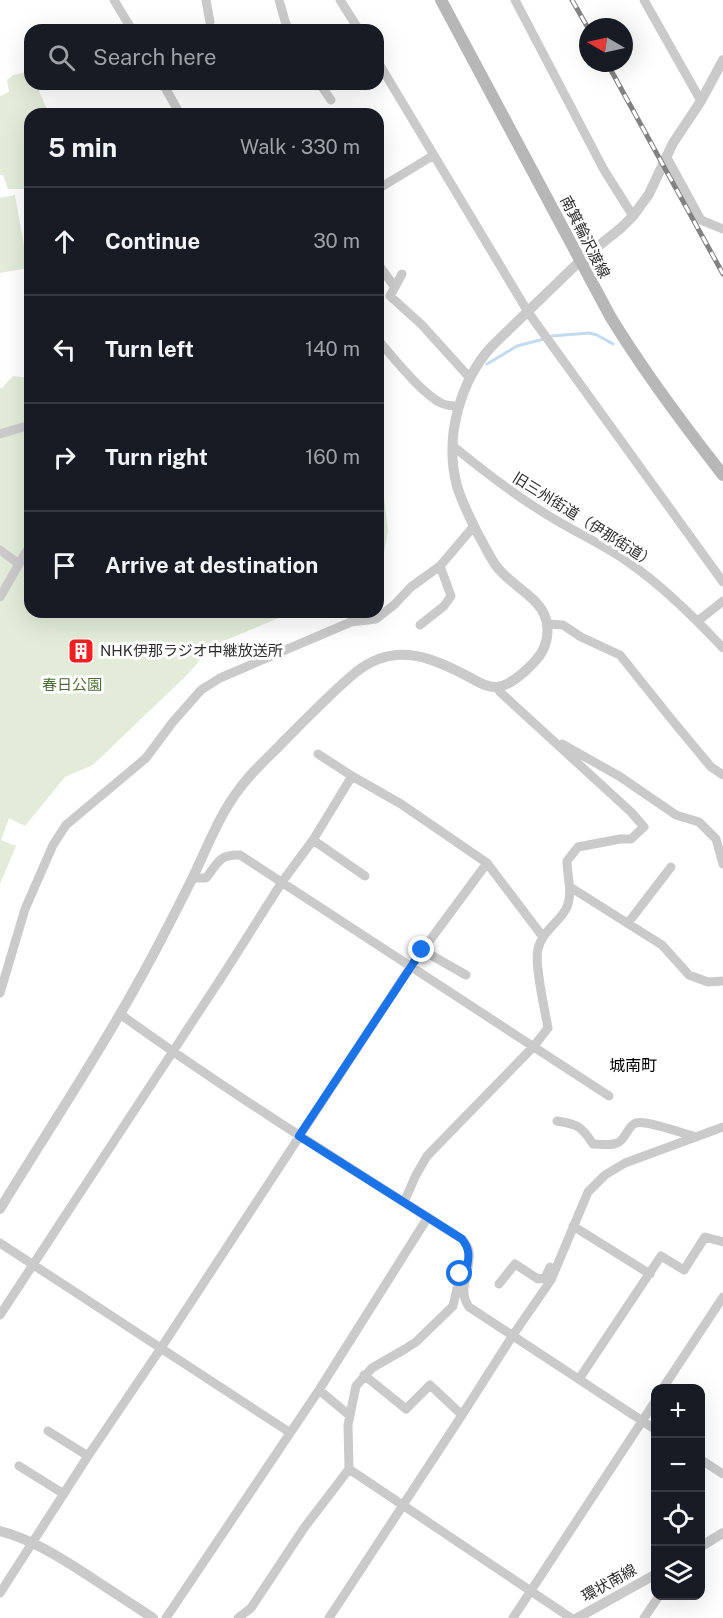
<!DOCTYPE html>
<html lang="en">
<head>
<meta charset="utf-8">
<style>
  :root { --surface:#171b24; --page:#242831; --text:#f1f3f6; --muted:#9ea1a6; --line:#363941 }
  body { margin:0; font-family:"Public Sans","Noto Sans JP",sans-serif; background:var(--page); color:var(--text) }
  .controls { position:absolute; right:18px; bottom:18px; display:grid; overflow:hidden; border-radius:12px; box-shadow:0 6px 24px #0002 }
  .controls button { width:54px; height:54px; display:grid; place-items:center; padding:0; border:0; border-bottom:2px solid var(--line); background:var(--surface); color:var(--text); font:30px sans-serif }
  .compass { position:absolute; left:579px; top:18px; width:54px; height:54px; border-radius:50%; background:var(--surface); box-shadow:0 6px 24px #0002; rotate:279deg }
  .stop { position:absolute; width:18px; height:18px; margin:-14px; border:4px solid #1a73e8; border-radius:50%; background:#fff }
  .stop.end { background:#1a73e8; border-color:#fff; box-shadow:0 2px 6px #0008 }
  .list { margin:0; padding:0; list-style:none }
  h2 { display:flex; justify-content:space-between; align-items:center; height:78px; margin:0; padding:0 24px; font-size:26px }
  h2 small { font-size:20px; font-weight:400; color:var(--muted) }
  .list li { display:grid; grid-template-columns:39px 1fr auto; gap:18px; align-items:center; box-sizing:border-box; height:108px; padding:0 24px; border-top:2px solid var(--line) }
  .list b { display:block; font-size:22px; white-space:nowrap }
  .list em { font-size:20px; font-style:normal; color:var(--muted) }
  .icon { flex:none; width:33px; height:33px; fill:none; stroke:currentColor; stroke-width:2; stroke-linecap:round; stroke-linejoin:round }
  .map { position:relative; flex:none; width:723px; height:1618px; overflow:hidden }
  .search { position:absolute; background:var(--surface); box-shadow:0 6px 24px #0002; left:24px; top:24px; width:360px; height:66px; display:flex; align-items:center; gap:15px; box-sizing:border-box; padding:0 21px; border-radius:18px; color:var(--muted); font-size:22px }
  .panel { position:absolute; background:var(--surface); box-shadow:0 6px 24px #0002; left:24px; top:108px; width:360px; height:510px; border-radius:18px }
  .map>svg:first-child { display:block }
  .green { fill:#e2ecd9 }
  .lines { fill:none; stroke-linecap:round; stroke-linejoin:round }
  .stream { stroke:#c3dbee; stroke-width:3 }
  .minor { stroke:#cacaca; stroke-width:9 }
  .tertiary { stroke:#cacaca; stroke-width:10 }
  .secondary { stroke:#b7b7b7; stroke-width:12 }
  .rail-casing { stroke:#828282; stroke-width:5 }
  .rail { stroke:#fff; stroke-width:3; stroke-dasharray:9; stroke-linecap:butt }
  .route { stroke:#1a73e8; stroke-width:8 }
  .labels { text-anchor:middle; stroke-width:6; stroke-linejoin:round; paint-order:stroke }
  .street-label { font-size:15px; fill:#2d2d2d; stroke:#fff }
  .poi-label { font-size:15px; fill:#2d2d2d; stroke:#fff; text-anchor:start }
  .park-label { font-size:15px; fill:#4d6d37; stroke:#fff }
  .neighbourhood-label { font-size:16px; fill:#000; stroke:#fff }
</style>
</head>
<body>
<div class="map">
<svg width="723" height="1618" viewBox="0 0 723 1618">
  <rect width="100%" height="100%" fill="#fff"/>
  <path class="green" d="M30,71v13h6l13,30h-19v75h-22l-5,-14h-3v-79l9,-4 -2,-12 6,-5z
    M15,195l13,73 -28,5v-75z
    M13,376l17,2v234h263l-81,34 -24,28 -95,91 -28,12 -40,49 -16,-8 -8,22 15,6 -16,38v-496h2z
    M378,444l10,87 -6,32 -4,3z"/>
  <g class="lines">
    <path class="stream" d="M552,336l37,-3 8,2 16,9
      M487,364l30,-18 27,-7"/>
    <path class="minor" d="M114,0l18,30
      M206,0l4,22
      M279,0l6,21 4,9
      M340,0l19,30
      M515,0l89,170 29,46
      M644,0l57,101
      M378,62l150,250 195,270
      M163,84l17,30
      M320,84l11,16
      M666,156l35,64 22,9
      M378,189l56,-34
      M378,264l16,22
      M402,274l-12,22 32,29 47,52
      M378,340c15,17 43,53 63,63 5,3 12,3 18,3
      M0,434l30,-9
      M453,446c34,28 69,55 108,77 22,13 46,24 67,39 35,24 66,55 95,86
      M0,550l19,14
      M0,597l26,-45 4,-3
      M698,621l25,-20
      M547,624l16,1 18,12 39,18 52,65 39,47 12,8
      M420,625l24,-19 7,-10 -11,-30
      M562,744l57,32 57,39 23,7 17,17 7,25
      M318,754l34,22 49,28 86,59 56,74
      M313,840l52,36
      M192,878h14c12,-15 13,-24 34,-23l369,241
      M570,887l92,58 27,30 19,7 15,-1
      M628,923l43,-56
      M422,950l44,25
      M0,993l25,-84 28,-64 13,-20 80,-67 26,-35 29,-33 19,-12 131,-56 25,-3 18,-14 17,-18 29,-21 34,-40
      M120,1014c111,80 227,152 342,225 3,4 7,8 7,13 3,20 -13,36 0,55l187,123
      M557,1121c21,3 25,6 36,23 7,0 17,2 24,-1 9,-3 10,-17 19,-20 10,-3 49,11 60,14
      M404,1202l12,-27 11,-19 107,-110 14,-18c-3,-17 -14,-65 -10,-79 4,-18 23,-28 29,-42 6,-15 0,-31 0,-46l11,-14 42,-8h11l13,-12 -13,-15 -131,-120 -3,-5
      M573,1226l77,48
      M0,1243l289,189
      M499,1284l16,-20 23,15 7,-1 5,-11
      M0,1315l225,-343 57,-90 31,-42 39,-64
      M364,1375l42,34 24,-24 32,30
      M579,1379l82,-123 23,14 21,-33 18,5
      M663,1388l60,-91
      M319,1390l30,25
      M48,1431l40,25
      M700,1459l23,15
      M19,1466l45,28
      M349,1469l222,149
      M0,1593l88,-137 73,-108 250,-382 76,-103
      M166,1618l153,-228 109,-173
      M238,1618l13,-10 53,-80 45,-59 -1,-44 8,-39 16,-18 33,-19 11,-7 37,-36 7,-30
      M329,1618l133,-203 51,-80 38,-55 37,-88 17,-17 20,-12 98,-36
      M513,1618l143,-218
      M644,1618l15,-22"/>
    <path class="tertiary" d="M0,1209c45,-74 94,-147 136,-223 20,-35 38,-71 56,-107 15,-31 27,-64 48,-91 13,-18 31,-33 46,-49 23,-23 45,-46 70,-67 39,-31 75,-15 113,5 8,4 18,11 28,10 14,-1 35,-21 43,-32 8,-12 10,-28 4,-41 -8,-18 -34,-30 -47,-47 -7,-9 -12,-21 -18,-31 -8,-16 -17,-33 -22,-50 -13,-48 3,-106 36,-141l88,-85 40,-32 12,-12 16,-22 24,-51 28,-42 22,-41
      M0,1531c27,7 51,21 75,36 26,17 52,34 78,51
      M700,1547l23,-14
      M577,1618l79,-44"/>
    <path class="secondary" d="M441,0l169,316c34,56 73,108 113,159"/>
    <g class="rail-casing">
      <path id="rail" d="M572,0l16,28
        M607,63l116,211"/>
    </g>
    <use href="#rail" class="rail"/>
  </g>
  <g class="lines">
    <path class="route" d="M422,950l-123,186 163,103c8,10 7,17 5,29l-7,6"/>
  </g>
  <defs>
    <g id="building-square" transform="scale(1.35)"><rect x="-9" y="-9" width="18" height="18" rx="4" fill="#f51e21" stroke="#fff"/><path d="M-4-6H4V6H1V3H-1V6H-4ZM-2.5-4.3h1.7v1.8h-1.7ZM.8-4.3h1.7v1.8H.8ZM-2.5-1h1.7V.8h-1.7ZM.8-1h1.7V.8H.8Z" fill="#fff"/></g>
  </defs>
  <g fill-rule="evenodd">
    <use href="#building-square" x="81" y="651"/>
  </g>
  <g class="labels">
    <g class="street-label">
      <text transform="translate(585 237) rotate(63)" y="5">南箕輪沢渡線</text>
      <text transform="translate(584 520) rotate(32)" y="5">旧三州街道（伊那街道）</text>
      <text transform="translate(609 1583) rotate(-29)" y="5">環状南線</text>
    </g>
    <g class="poi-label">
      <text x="100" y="656">NHK伊那ラジオ中継放送所</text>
    </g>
    <g class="park-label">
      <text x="72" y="690">春日公園</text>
    </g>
    <g class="neighbourhood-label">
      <text x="633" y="1071">城南町</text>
    </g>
  </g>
</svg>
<div class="controls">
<button>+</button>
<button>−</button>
<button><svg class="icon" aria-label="locate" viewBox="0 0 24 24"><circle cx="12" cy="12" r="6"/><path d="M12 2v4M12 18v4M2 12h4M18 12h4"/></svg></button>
<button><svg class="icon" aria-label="layers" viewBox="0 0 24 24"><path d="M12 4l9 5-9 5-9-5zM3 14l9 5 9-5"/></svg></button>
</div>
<svg class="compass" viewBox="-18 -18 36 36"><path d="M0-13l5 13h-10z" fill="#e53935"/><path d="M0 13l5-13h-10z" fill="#9ea1a6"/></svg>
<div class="stop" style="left:460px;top:1274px"></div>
<div class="stop end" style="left:422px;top:950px"></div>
<div class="search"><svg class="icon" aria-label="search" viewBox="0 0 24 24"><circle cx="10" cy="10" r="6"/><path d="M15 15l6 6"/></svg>Search here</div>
<section class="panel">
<h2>5 min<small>Walk · 330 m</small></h2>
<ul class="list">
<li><svg class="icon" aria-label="ahead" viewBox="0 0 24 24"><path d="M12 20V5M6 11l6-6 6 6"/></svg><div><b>Continue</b></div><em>30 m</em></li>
<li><svg class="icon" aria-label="left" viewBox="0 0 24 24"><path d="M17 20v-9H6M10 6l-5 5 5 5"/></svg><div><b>Turn left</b></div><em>140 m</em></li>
<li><svg class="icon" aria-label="right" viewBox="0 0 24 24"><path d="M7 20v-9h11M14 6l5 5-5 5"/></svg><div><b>Turn right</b></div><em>160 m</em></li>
<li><svg class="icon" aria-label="arrive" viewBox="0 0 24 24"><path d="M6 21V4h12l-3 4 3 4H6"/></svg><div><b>Arrive at destination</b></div></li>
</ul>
</section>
</div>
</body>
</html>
